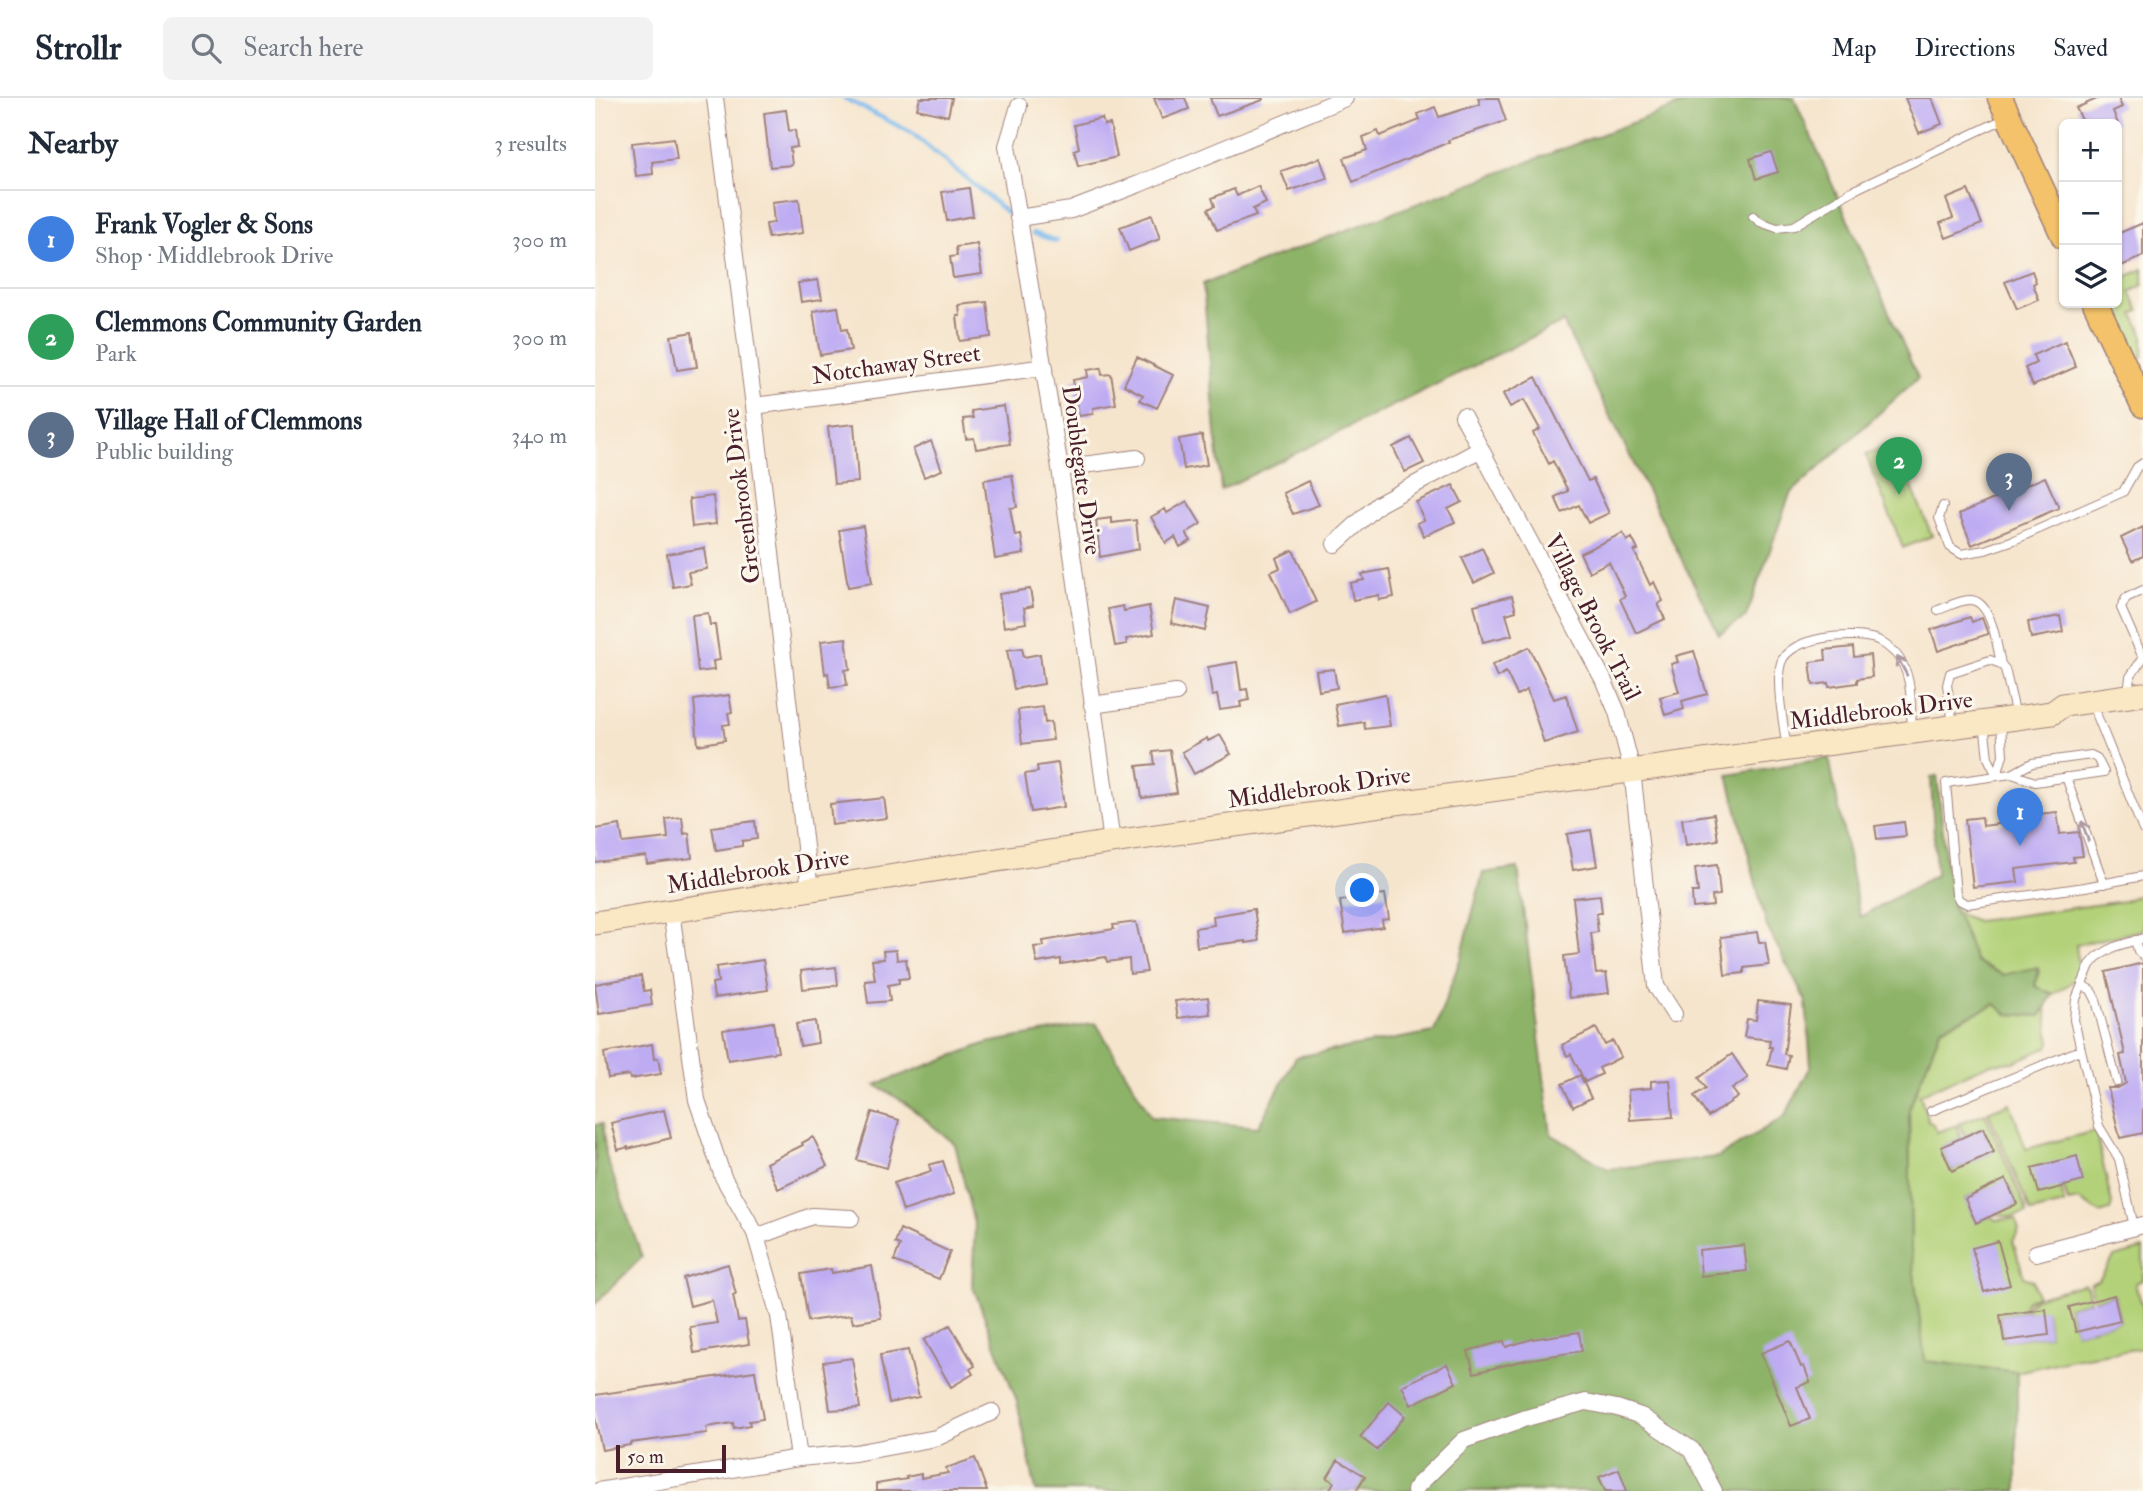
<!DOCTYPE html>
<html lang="en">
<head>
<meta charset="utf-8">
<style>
  :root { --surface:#fff; --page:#f2f2f3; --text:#1f2937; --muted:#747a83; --line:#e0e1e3; --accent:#db2777 }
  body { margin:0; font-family:"IM FELL Double Pica",serif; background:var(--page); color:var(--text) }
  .controls { position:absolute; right:21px; top:21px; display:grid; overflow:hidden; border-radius:10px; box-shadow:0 2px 5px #0004 }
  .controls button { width:63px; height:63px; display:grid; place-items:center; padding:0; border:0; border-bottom:2px solid var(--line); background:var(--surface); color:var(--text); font:35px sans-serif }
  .scale { position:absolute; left:21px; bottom:18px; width:110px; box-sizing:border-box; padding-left:7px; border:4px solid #4a1f2b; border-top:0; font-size:19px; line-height:24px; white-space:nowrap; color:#4a1f2b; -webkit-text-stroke:5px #fbf7ec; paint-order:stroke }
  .you { position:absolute; left:768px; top:793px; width:24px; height:24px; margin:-18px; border:5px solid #fff; border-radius:50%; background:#1a73e8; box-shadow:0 0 0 10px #1a73e833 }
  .badge { display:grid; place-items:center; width:46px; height:46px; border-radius:50%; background:var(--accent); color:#fff; font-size:23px; font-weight:700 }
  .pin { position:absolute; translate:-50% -58px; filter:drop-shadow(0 2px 4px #0008) }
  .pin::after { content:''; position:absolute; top:37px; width:24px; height:21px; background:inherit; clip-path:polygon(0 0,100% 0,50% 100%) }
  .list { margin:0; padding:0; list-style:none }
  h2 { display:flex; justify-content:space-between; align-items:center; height:91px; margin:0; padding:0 28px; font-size:30px }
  h2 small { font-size:23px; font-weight:400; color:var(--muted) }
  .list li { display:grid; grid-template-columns:46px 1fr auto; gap:21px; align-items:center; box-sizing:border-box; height:98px; padding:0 28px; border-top:2px solid var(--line) }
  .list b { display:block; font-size:26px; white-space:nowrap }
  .list p { margin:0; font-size:23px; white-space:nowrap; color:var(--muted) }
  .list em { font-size:23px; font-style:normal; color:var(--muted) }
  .icon { flex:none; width:38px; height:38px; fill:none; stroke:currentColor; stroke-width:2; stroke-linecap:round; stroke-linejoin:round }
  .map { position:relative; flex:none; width:1548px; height:1393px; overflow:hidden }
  header { display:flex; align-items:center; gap:42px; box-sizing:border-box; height:98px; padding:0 35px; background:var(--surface); border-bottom:2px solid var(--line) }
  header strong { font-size:33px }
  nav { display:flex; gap:38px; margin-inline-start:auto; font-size:24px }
  .search { width:490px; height:63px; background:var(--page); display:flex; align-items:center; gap:18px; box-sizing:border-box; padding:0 24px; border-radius:10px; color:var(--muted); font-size:26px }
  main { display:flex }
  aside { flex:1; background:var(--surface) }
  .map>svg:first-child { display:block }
  .green { fill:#b2d178; stroke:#7e7852; stroke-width:2 }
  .forest { fill:#8db368; stroke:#6c694a; stroke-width:2 }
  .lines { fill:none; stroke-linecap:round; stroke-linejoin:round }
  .stream { stroke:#77b8ec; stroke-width:4.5 }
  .building { fill:#beacf3 }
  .lane-casing { stroke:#a0827c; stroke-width:10 }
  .street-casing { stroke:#a0827c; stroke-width:18 }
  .secondary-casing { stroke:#a0827c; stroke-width:25 }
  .primary-casing { stroke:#a0827c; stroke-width:27 }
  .lane { stroke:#fff; stroke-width:8 }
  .street { stroke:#fff; stroke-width:16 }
  .secondary { stroke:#fae7c3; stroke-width:23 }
  .primary { stroke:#f3c26a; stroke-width:24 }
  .oneway { stroke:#ae9aa0 }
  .labels { text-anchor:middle; stroke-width:6; stroke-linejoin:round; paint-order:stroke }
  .street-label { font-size:24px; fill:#4a1f2b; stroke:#fbf7ec }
</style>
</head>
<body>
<header>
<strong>Strollr</strong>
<div class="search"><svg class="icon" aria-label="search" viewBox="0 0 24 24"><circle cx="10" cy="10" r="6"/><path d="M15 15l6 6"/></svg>Search here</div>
<nav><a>Map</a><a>Directions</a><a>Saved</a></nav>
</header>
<main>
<aside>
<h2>Nearby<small>3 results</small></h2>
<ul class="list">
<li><span class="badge" style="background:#3f7fe0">1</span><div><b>Frank Vogler &amp; Sons</b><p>Shop · Middlebrook Drive</p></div><em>300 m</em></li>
<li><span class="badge" style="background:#2e9e5b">2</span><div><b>Clemmons Community Garden</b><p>Park</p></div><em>300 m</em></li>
<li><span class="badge" style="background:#5c6f8a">3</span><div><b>Village Hall of Clemmons</b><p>Public building</p></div><em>340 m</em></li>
</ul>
</aside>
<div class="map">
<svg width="1548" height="1393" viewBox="0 0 1548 1393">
  <rect width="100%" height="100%" fill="#fbf7ec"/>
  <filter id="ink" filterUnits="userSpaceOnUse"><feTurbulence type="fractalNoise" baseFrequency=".0143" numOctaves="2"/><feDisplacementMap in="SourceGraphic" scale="14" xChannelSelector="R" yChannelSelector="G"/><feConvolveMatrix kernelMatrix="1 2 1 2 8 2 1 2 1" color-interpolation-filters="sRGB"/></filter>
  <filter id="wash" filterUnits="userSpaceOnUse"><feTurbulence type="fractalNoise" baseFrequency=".00686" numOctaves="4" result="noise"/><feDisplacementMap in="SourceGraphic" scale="28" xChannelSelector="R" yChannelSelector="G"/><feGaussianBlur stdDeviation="1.57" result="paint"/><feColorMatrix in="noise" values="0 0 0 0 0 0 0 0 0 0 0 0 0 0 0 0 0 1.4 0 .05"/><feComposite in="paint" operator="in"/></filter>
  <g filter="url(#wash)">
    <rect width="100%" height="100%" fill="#f6e5cd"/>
    <path class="green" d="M1548,171v16l-13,7 9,19 -6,3 10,21v22l-11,-4 -24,-50h9v-22z
      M1299,345l38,93 -29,12 -37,-93z
      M1548,795v37l-67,15c4,34 6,32 -23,49l-18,-8 4,-15 -36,4 -27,-13 -17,-43 -8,-13h3l7,9 16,6 147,-20z
      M1401,906l11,10 33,2 6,-8 4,34 -2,5 -34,15 -25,2 -69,30 8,27 5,3 4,8 20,-7 4,13 -20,9 11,24 41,-19 -10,-24 -18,8 -6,-13 26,-10 41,96 1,4 -16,4 -17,-3 23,-10 -11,-24 -41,19 11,24 15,-7 4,4 21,-1 3,11 -6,11 11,36 9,4 4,14 -11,6 -3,11 -23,3 4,26 45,-6 -3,-25 -20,2 2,-8 7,-6 49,-14 3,3 3,14 -21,6 7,25 44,-11 -6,-26 -20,5 -4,-16 9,-4 15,-23 29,-8v31l-8,3 8,25v40l-70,11 -56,13 -92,-11 -14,-111 -2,-142 32,-80z
      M1415,1005l16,46 65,-17 5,1 16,71 -2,6 -10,3 -21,-13 -11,2 -4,-15 -3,1 3,16 -33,8 -43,-100z"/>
    <path class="forest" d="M1103,0h96l124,280 -128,116 -44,123 -27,17 -156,-312 -342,168 -18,-206z
      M1234,660l31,159 76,-42 -5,-98 6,-1 10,94 7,36h-3l8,13 17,43 27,13 35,-8 -3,19 18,8 -13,22 -33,-2 -12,-10 -54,24 -32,81 2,141 14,111 92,11v119h-981l-19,-90 -45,-117 3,-56 -20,-84 -51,-42 -29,-17 112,-42 109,-20 56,94 106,10 38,-70 138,-25 27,-75 22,-84 35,-5 33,266 57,35 110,-12 67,-41 26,-50 -5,-65 -39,-74 -39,-152z
      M7,1026l4,32 36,101 -47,47v-179z"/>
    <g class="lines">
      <path class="stream" d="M249,0l68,35 98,82
        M438,135l23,8"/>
    </g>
    <g id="blocks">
      <path class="building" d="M325,0h32l-4,18 -31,-7z
        M559,0h31l4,11 -27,10z
        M615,0h53v2l-46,16z
        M883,0h20l8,23 -58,19 1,2 -96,40 -9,-24 23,-8 -4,-13 15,-6 2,5 40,-16 -2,-6 17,-7 4,10 41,-13z
        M1310,0h27l10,26 -23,9z
        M1504,0h19l4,9 -9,4 5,13h-34l-8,-16z
        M191,12l3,21 6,-1 2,17 -7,1 2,17 -22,2 -6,-54z
        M507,20l2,7 6,-1 7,33 -39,9 -4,-16 5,-2 -5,-23z
        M79,40l3,21 -25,3 1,12 -17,2 -4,-33z
        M1176,54l7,20 -22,7 -6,-20z
        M725,60l7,20 -38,13 -8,-20z
        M663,88l8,17 -13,6 3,7 -39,14 -9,-21 7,-3 -3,-8 22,-9 3,7z
        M374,90l4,28 -26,5 -5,-29z
        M1373,92l14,34 -36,14 -6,-15 13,-5 -7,-19z
        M204,101l4,34 -35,5 -2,-14 8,-1 -2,-21z
        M557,117l8,24 -31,12 -9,-24z
        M1548,125v33l-26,12v-34z
        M382,146l5,30 -29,4 -3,-21 7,-1 -1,-9z
        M1437,173l4,11 -3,2 6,16 -22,9 -12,-27z
        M223,182l4,19 -21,3 -3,-19z
        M392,204l4,35 -31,4 -3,-25h3l-1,-11z
        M243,209l4,23 5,-1 4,21 -31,5 -7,-44z
        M97,234l5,35 -20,3 -6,-34z
        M1470,243l11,26 -43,19 -8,-18 11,-5 -3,-8z
        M542,259l36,18 -16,33 -17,-8 3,-5 -19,-10z
        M506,270l1,7 9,-1 5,30 -23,4v6l-14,2 -6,-36 15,-3 -1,-7z
        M941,279l52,104 5,-2 16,34 -21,10 -9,-18 -17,8 -7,-16 13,-6 -15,-30 -4,3 -16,-31 7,-4 -16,-29 -14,7 -7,-13z
        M409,308l6,38 -34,5 -2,-11 -8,1 -3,-20 10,-1 -2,-7z
        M259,326l4,58 -24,2 -6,-57z
        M607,337l5,30 -23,4 -5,-30z
        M816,340l13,25 -19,9 -12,-25z
        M336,343l11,29 -18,7 -11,-28z
        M417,377l5,32 -7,1 5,28 6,-1 3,19 -29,5 -11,-79z
        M1450,379l14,31 -87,37 -13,-31z
        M713,383l11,24 -26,9 -10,-21z
        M858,387l9,17 -14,7 7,13 -31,14 -7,-13 7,-3 -8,-18z
        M118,398l3,28 -24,3 -3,-28z
        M592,403l14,23 -15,9 5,8 -11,6 -5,-10 -9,6 -15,-26 14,-8 2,4z
        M517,420v5l24,-3 3,29 -39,8 -4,-37z
        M268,428l9,57 -24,4 -9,-57z
        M1548,429v29l-11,5 -11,-23z
        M1028,435l4,8 5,-3 6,12 -4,1 16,34 4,-3 9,19 -5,3 7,15 -29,14 -16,-34 5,-3 -16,-34 -20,10 -9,-19z
        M109,450l3,21 -19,3 3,12 -18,3 -6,-33z
        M887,450l12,25 -20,10 -12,-25z
        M698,452l23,52 -26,12 -19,-42 9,-4 -4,-10z
        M794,471l5,28 -15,3v-5l-26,5 -3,-17 14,-3 -2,-6z
        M435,491l3,17 -9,2 2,15 -22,4 -5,-33z
        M917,498l4,15 -10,3 6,21 -29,7 -9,-37z
        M581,502l34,8 -5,23 -34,-8z
        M528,508l1,5 25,-5 5,28 -28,5 1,5 -12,2 -7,-37z
        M113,515l2,12h5l5,35 -7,1 1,9 -16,2 -6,-57z
        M1465,518l3,16 -32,6 -3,-16z
        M1375,519l2,5 10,-4 6,16 -50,17 -7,-21z
        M251,540l4,31 -5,1 2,15 -17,2 -2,-14 -3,1 -4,-33z
        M934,549l25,52 12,-4 12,37 -34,11 -17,-53 -10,5 -11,-23 -9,5 -5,-12z
        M1258,549l1,10 16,-2 2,22 -15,2v4l-28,4v-4l-16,2 -3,-23 16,-2 -1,-10z
        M427,550l2,9 16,-3 4,30 -30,5 -7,-39z
        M1099,553l13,43 -25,7 2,8 -19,6 -5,-18 19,-5 -8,-28 7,-2 -2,-6z
        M642,564l4,28 6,-1 2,11 -9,2 1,5 -21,3 -3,-15 -5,1 -4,-29z
        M739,571l3,19 -18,3 -3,-20z
        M790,596l5,32 -25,3 -1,-7 -25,4 -4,-22z
        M134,597l3,17 -4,1 2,11 -7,1 2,15 -27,5 -4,-45z
        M448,609l2,16 6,-1 2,18 -31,4 -4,-34z
        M625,637l11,19 -37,20 -12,-22 25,-14 1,3z
        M575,652l7,43 -35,5 -5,-32 18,-2 -2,-12z
        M463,665l6,44 -33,5 -6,-38 13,-2 -1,-6z
        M289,700l3,20 -55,7 -2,-21z
        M1462,714l3,22 19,-2 4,24 -10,1 1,5 -58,7 2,13 -45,5 -8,-68 17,-2 1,9 46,-6v-5z
        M1119,716l4,26 -32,5 -4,-26z
        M87,719l2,17 5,-1 3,25 -45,6 -1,-8 -51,6v-33l25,-4 3,18 45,-5 -2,-19z
        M160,723l2,18 -15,2v5l-26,4 -4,-23z
        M1309,724l2,14 -29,3 -2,-13z
        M996,732l6,36 -24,4 -6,-36z
        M1122,767l3,30 -8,1 1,10 -20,2 -1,-16h6l-3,-24z
        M790,796l4,25 -7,1 1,7 -38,6 -5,-32z
        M1005,797l2,18h-6l2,19 -7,1 5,41 10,-1 3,20 -40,5 -5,-42 15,-2 -6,-56z
        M659,811l5,32 -13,2v-2l-49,6 -2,-19 19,-3 -1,-9z
        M541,824l11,50 -17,2 -1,-15 -22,3 -1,-5 -45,7v-5l-24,4 -3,-16 10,-1 -1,-5 71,-12 -1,-4z
        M1162,834l2,10h6l4,23 -25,3v5l-19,2 -4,-38z
        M301,852l1,10 9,-1 3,19 -10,1v4l-11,2 2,16 -22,2 -3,-22 10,-1 -3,-20 12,-1 -1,-8z
        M168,862l5,30 -54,8 -2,-15 6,-1 -2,-15z
        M1548,865v170l-23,5 -12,-50h10l8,-5 -6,-28 5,-1 -19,-82z
        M241,869l2,18 -35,4 -2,-18z
        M46,878l3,15 6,-1 2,15 -53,9 -4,-30z
        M613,899l2,17 -32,4 -3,-17z
        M1163,903l33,4 -7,49 5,1 -3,14 -18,-4 4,-18h-3l1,-7 -26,-3 3,-18 9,1z
        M220,923l3,22 -18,3 -4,-22z
        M178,924l5,30 -50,8 -5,-30z
        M1001,930l9,17 8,-4 8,16 -22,11 3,6 -17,8 -14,-28 -4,2 -5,-11z
        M57,946l2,15 4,-1 3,16 -31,5 -1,-4 -21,3 -4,-25z
        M1137,956l16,24 -16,11 6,8 -30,20 -14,-21 12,-8 -7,-10z
        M985,977l11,23 -18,9 -11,-23z
        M1075,982l3,37 -43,3 -2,-30 23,-2v-7z
        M69,1012l7,28 -43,11v-2l-10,3 -7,-27z
        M277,1014l27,8 -12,48 -30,-8z
        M1388,1030l11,24 -42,19 -11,-24z
        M218,1039l14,29 -49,23 -12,-26 37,-18 -1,-2z
        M1482,1058l6,25 -44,12 -7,-25z
        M348,1063l11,33 -51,17 -9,-28 37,-12 -2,-6z
        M1411,1081l11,25 -41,19 -11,-24z
        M305,1131l50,23 -11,27 -45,-18 6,-16 -5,-2z
        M1403,1143l12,44 -26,7 -12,-44z
        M1149,1147l3,26 -46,5 -2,-26z
        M133,1166l8,30 -3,1 5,26 7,-1 4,24 -55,9 -4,-26 27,-4 -5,-23 -22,6 -7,-28z
        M277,1168l9,52 -28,5 -2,-8 -43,6 -7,-47 30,-5 1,4z
        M1519,1197l6,26 -44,11 -7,-25z
        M1451,1211l3,26 -45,6 -4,-26z
        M355,1227l25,41 -5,3 3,5 -22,13 -27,-47z
        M984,1234l3,19 -57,9 -51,13 -6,-22 36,-10 2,6 26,-8z
        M1195,1243l11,26 3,-1 6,16 -13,5 13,32 -19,7 -30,-73z
        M313,1252l11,47 -30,6 -9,-48z
        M257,1260l8,50 -30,2 -7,-48z
        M852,1266l9,19 -45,22 -9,-19z
        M160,1273l8,48 -14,2 1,4 -16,3 -1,-5 -27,4 1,6 -77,10v2l-28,5 -7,-32v-23z
        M794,1304l16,14 -28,34 -17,-13z
        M380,1360l12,33h-111v-7l31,-5 -1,-2 15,-3v4l27,-5 -2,-5z
        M743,1362l27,16 -9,15h-27l5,-9 -7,-4z
        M1024,1371l8,22h-22l-6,-14z"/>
    </g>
  </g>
  <g filter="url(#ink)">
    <use href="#blocks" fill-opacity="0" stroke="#a0827c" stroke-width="2"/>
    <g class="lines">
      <g class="lane-casing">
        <path id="lane" d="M1158,118l7,6 17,6 17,-2 58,-35 154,-73
          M1348,408l-4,12 11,29 11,7 24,-4 29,-10 109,-48 14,-25 6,-4
          M1343,512c9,-3 22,-10 31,-10 23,-1 28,47 32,64l4,5 11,47
          M1548,560l-22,-50 5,-10 17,-8
          M1533,595l2,-16 13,-19
          M1501,615l47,117
          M1389,625l4,35 9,18 6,-21 -2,-31
          M1358,626l-6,-39 3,-12 40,-13 11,4
          M1192,650c-3,-20 -12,-66 -6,-85 8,-27 74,-32 97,-23 5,3 13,9 17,13 19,21 15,50 17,77
          M1417,676l23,8 69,-10 -7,-14 -6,-3 -59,8 -20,11 -66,9 10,111 3,6 8,4 118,-17 58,-11
          M1471,679l38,107
          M1540,842l3,11 5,5
          M1487,887l9,5 5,10 21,82
          M1336,1013l149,-61
          M1539,1129l-15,-68 -20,-33 -25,-106 2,-21 14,-34 7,-8 17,-10 29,-9"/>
      </g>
      <g class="street-casing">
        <path id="street" d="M120,0l39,308 56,484
          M424,8l-12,40 53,322 52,374
          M423,120l53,-8 68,-26 206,-86
          M159,308l291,-39
          M868,318l140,263 14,33 15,58 24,216 18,28
          M465,370l77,-10
          M740,446l44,-40 102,-55
          M497,607l84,-12
          M161,1139l56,-21 39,2
          M1441,1155l107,-28
          M204,1360l56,-5 81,-15 56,-26
          M3,1393l201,-33 -20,-142 -24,-83 -32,-56 -26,-77 -26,-189
          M820,1393l2,-5 47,-46 62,-22 60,-16 31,6 24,8 51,34 22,41"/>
      </g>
      <g class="secondary-casing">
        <path id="secondary" d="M0,825l517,-81 904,-124 36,-5 11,-8 80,-11"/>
      </g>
      <g class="primary-casing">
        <path id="primary" d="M1405,0l64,139
          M1500,205l48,102"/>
      </g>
      <use href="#lane" class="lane"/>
      <use href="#street" class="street"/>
      <use href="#secondary" class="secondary"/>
      <use href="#primary" class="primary"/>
    </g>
    <defs><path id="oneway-shaft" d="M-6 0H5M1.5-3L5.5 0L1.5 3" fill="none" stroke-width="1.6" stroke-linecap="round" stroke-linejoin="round" transform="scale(1.75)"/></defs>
    <g class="oneway">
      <use href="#oneway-shaft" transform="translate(1307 568) rotate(-118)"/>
      <use href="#oneway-shaft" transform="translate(1490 733) rotate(-109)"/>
    </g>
  </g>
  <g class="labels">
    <g class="street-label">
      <text transform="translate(301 266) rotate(-8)" y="8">Notchaway Street</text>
      <text transform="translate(487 372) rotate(82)" y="8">Doublegate Drive</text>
      <text transform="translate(146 398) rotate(-97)" y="8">Greenbrook Drive</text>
      <text transform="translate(998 519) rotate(63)" y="8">Village Brook Trail</text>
      <text transform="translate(1286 612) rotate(-7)" y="8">Middlebrook Drive</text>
      <text transform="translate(724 689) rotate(-8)" y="8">Middlebrook Drive</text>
      <text transform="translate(163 773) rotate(-9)" y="8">Middlebrook Drive</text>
    </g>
  </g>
</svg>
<div class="controls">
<button>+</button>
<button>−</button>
<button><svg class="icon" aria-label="layers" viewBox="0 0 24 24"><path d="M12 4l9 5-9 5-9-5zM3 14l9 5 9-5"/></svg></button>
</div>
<div class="scale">50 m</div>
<div class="you"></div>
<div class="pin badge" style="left:1425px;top:748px;background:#3f7fe0">1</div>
<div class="pin badge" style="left:1304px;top:397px;background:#2e9e5b">2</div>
<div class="pin badge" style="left:1414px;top:413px;background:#5c6f8a">3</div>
</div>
</main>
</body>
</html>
